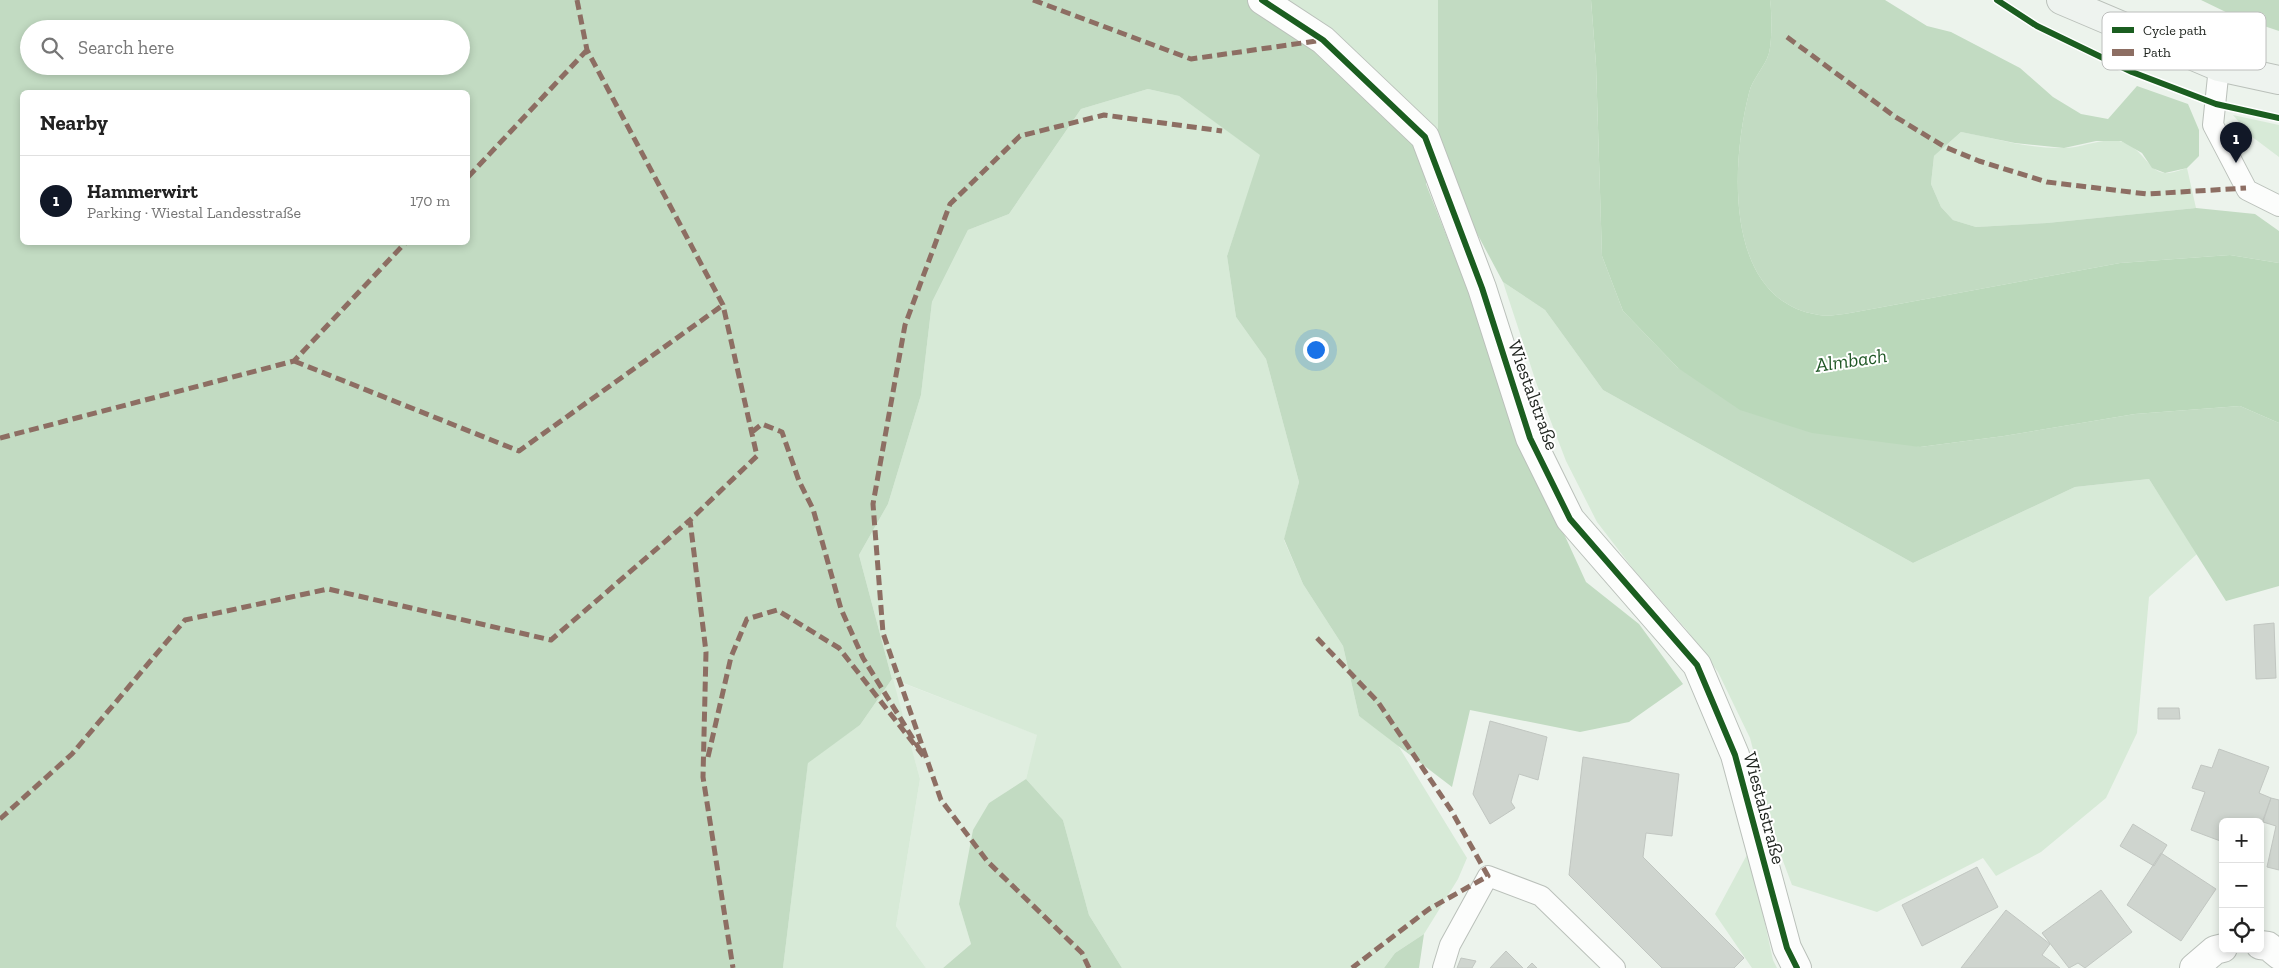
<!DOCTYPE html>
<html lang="en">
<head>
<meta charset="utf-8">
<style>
  :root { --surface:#fff; --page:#f6f6f6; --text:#222; --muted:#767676; --line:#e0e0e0; --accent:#111827 }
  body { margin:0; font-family:"Zilla Slab",serif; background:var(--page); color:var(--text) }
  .controls { position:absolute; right:15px; bottom:15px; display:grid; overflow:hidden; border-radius:8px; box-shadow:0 2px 8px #0003 }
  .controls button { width:45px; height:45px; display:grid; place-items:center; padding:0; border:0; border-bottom:1px solid var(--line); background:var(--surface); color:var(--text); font:25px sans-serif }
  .you { position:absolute; left:1315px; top:349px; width:18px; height:18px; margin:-12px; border:4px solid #fff; border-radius:50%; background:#1a73e8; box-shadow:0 0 0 8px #1a73e833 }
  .badge { display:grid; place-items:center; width:32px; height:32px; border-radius:50%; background:var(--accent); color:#fff; font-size:16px; font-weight:700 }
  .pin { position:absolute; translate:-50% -41px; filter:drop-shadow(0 1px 2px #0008) }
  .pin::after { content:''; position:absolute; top:26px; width:18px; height:15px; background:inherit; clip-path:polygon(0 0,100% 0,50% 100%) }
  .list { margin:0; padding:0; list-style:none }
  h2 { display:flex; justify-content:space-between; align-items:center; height:65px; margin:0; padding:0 20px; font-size:21px }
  h2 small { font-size:16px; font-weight:400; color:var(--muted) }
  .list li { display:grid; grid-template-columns:32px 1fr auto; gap:15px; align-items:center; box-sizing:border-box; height:90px; padding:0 20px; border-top:1px solid var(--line) }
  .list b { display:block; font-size:19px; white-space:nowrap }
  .list p { margin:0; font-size:16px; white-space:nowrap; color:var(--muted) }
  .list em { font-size:16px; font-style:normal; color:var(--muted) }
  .icon { flex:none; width:28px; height:28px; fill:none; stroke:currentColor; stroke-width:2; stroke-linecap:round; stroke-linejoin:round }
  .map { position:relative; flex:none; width:2279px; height:968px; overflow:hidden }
  .search { position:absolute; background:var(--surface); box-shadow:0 2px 8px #0003; left:20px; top:20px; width:450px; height:55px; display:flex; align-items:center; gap:12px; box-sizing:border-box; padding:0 18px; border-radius:28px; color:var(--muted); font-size:19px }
  .panel { position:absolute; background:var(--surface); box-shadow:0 2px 8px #0003; left:20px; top:90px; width:450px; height:155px; border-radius:8px }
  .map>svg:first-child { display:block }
  .built { fill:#e0eee0 }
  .green { fill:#d7ead7 }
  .forest { fill:#c2dbc2; fill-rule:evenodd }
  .water { fill:#bad8ba }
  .building { fill:#cfd5cf; stroke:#c1c6c1 }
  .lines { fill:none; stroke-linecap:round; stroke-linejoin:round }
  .service-casing { stroke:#bac0ba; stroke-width:22 }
  .tertiary-casing { stroke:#bac0ba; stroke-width:30 }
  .secondary-casing { stroke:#bac0ba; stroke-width:30 }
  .service { stroke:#fcfdfc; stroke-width:20 }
  .tertiary { stroke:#fcfdfc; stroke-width:28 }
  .secondary { stroke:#eef3ef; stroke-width:28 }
  .quiet { stroke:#8d6e63; stroke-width:5; stroke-dasharray:10 5; stroke-linecap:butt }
  .cycleway-casing { stroke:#fff; stroke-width:9 }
  .cycleway { stroke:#1b5e20; stroke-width:6 }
  .labels { text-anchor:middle; stroke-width:4; stroke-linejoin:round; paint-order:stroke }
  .street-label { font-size:19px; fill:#212621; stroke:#fff }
  .water-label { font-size:20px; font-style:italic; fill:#1e5624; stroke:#fff }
  .key { fill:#fff; stroke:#bcbebc; stroke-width:1 }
  .key-label { font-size:14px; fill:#212621 }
</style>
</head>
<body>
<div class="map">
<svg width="2279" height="968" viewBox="0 0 2279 968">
  <rect width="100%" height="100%" fill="#ecf3ec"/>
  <path class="built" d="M892,679l146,56 -12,44 -37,24 -30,101 12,40 -28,24h-17l-30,-42 24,-147z"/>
  <path class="green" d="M1262,0h176v131l-13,6z
    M1148,89l31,7 82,59 -34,101 9,61 30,42 33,123 -15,58 19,44 40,62 16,70 37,26 71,116 -9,21 -34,55 -29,19 -11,15h-262l-33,-53 -26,-95 -37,-41 11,-44 -144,-56 27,100 -24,147 30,42h-143l25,-206 52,-37 32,-46 -33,-124 29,-51 33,-109 11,-93 36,-72 41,-16 72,-105z
    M2233,115l46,10v32l-28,-21z
    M1961,132c33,6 68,17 102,16 19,0 36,-10 56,-7 22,4 29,30 45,32 7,1 16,-3 23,-5l9,40 -149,15 -71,4 -23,-7 -12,-13 -10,-23 3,-28z
    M1503,282l42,28 58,80 310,173 162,-76 74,-8 48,75 -48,43 -12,136 -31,65 -65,54 -45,24 -13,-18 -106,54 -85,-27 -12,-32 -30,-115 -32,-66 -32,-43 -52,-59 -37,-48 -31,-61 -29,-76z
    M1749,851l24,109 4,8h-25l-37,-54z"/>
  <path class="forest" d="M0,0h1262l163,136 13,-5v-131h153l5,64 6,192 21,55 55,57 242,79 84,-11 131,-22 105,-8 39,17v163l-53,15 -77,-122 -74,8 -162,76 -310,-173 -58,-80 -42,-28 -77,-144v46l65,165 19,67 76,166 53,42 44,60 -54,38 -49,10 -110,-22 -18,77 -93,-71 -16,-70 -40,-62 -19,-45 15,-57 -33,-123 -30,-42 -9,-61 33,-101 -81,-59 -31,-7 -67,20 -72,105 -41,16 -36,72 -11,93 -33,109 -29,51 33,124 -32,46 -52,38 -25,205h-783zM29,29h432v37h-432zM22,92h446v150h-446z
    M1770,0h115l42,26 24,6 69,36 33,29 28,17 27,5 29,-33 51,18 11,26v26l-12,12 -22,5 -13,-5 -10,-15 -21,-12h-25l-32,7 -49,-5 -54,-11 -27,24 -3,28 10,23 12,13 23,7 71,-4 149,-15 59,6 24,17v32l-49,-8 -110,8 -259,48c-13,2 -29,6 -42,4 -96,-14 -88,-152 -70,-222 3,-14 16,-26 20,-40 3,-11 3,-41 1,-53z
    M2201,0h78v31l-45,-15z
    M1026,779l37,41 26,95 33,53h-179l28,-24 -12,-40 14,-74 16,-27z
    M1424,934l-5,34h-35l11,-15z"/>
  <path class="water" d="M1591,0h179c2,12 2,42 -1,53 -4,14 -17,26 -20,40 -18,70 -26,208 70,222 13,2 29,-2 42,-4l259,-48 110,-8 49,8v160l-39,-17 -105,8 -131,22 -84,11 -108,-14 -72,-23 -62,-42 -55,-57 -21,-55 -6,-192z"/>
  <path class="building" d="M2274,623l2,55 -20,1 -2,-54z
    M2158,708h21l1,11h-22z
    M1490,721l57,16 -9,43 -19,-6 -8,28 4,6 -25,16 -17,-30z
    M2219,749l50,18 -10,26 12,5 -11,30v-6h-37v20l-32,-12 14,-38 -13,-4 9,-23 11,3z
    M1583,757l96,17 -7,62 -26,-3 -3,24 101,101 -10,10h-72l-93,-93z
    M2271,798l8,2v70l-12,-3 9,-41 -13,-4z
    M2133,824l34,21 -13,21 -34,-20z
    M2161,853l55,36 -35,52 -54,-36z
    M1977,867l21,40 -76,39 -20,-41z
    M2101,890l31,42 -47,36 -7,-5 -9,5 -27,-35z
    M2006,910l44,34 -8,11 18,13h-99z
    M1506,951l17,17h-33z
    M1461,958l15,3 -4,7h-15z
    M1532,963l5,5h-10z"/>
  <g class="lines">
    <g class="service-casing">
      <path id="service" d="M2219,67l-6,58 34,65 32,16
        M1443,968l7,-23 38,-69 53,20 74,72"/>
    </g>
    <g class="tertiary-casing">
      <path id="tertiary" d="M1262,0l61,40 102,97 57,151 48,150 40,81 127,146 38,90 52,193 10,20
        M2260,945l8,1 11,9
        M2194,968l21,-18 8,-2"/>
    </g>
    <g class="secondary-casing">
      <path id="secondary" d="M2061,0l158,67 60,13"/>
    </g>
    <use href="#service" class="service"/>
    <use href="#tertiary" class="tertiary"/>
    <use href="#secondary" class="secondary"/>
    <path class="quiet" d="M577,0l10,50 136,255 34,151 -67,64 16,132 -3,125 30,191
      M1033,0l158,59 132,-19
      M1787,37l107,79 51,31 34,14 68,21 100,12 99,-6
      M468,177l119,-127
      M294,361l225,90 204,-146
      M752,432l10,-8 20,8 17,49 14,28 28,100 22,49 57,92
      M0,438l294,-77 112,-119
      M1317,638l61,64 73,108 37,66 -59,33 -77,59
      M708,757l23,-100 16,-38 30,-9 62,38 86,110
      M0,819l72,-65 113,-134 143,-31 223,51 139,-120
      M1089,968l-7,-15 -94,-91 -47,-62 -58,-167 -10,-129 32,-179 45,-121 70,-68 84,-21 118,16"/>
    <g class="cycleway-casing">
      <path id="cycleway" d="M1262,0l61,40 102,97 57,151 48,150 40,81 127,146 38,90 52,193 10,20
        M1997,0l40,26 95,46 84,32 63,14"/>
    </g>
    <use href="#cycleway" class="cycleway"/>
  </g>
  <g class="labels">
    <g class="street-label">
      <text transform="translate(1534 395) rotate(70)" y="7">Wiestalstraße</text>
      <text transform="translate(1765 808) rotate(75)" y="7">Wiestalstraße</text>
    </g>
    <g class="water-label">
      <text transform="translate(1851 360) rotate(-8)" y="7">Almbach</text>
    </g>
  </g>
  <rect x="2102" y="12" width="164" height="58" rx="8" class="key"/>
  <rect x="2112" y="27" width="22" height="6" fill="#1b5e20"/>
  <rect x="2112" y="49" width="22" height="7" fill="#8d6e63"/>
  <g class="key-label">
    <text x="2143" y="35">Cycle path</text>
    <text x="2143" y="57">Path</text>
  </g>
</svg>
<div class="controls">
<button>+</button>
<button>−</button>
<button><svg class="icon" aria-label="locate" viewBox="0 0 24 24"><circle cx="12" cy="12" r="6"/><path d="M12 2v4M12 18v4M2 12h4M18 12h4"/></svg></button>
</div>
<div class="you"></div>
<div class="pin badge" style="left:2236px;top:163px">1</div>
<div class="search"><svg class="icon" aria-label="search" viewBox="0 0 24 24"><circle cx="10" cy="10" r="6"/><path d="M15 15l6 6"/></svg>Search here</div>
<section class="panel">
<h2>Nearby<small></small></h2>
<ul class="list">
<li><span class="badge">1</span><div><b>Hammerwirt</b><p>Parking · Wiestal Landesstraße</p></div><em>170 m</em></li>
</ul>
</section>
</div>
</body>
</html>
